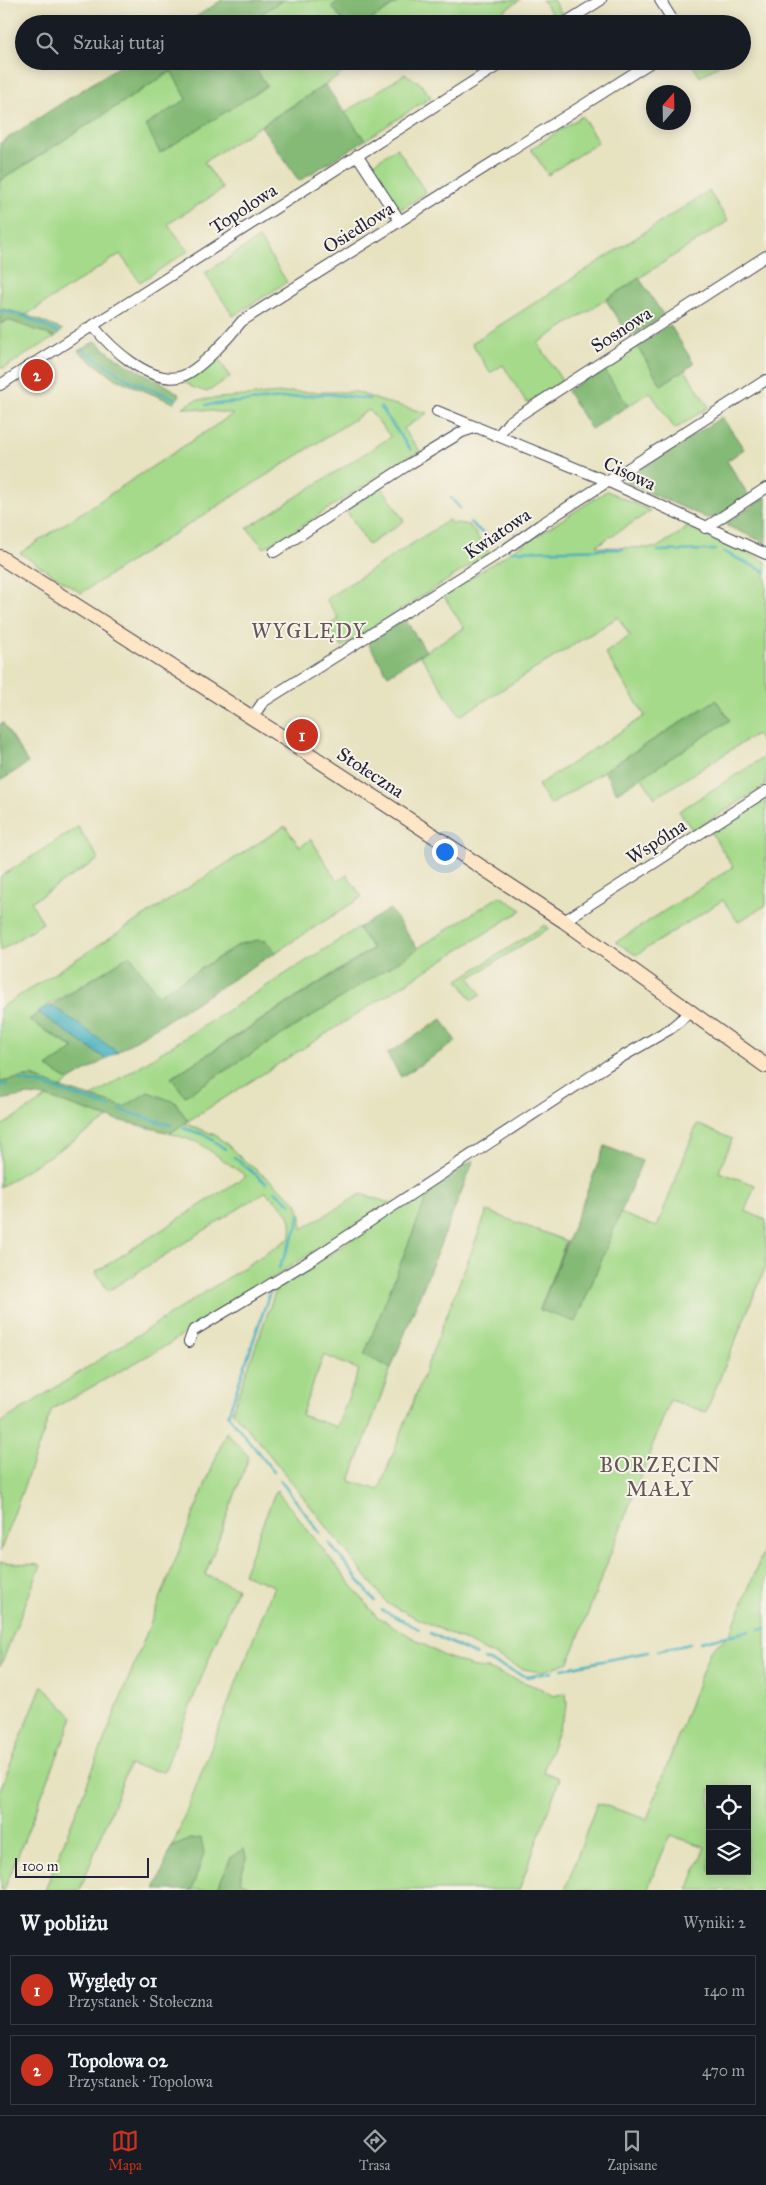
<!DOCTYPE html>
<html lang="pl">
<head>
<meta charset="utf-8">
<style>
  :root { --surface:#171b24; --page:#20242c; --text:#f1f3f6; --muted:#9ea1a6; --line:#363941; --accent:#c8321e }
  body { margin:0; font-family:"IM FELL Great Primer",serif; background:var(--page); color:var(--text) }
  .controls { position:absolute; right:15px; bottom:15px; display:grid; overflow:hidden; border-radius:0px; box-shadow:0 2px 12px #0003 }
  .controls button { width:45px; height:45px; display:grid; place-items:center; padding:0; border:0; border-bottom:1px solid var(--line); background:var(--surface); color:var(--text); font:25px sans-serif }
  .compass { position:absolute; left:646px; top:85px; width:45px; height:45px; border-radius:50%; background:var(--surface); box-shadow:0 2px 12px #0003; rotate:20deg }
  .scale { position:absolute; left:15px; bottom:12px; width:134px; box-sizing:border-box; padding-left:5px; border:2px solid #22223b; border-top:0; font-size:14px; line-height:18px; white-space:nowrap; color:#22223b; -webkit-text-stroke:4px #f7f3e8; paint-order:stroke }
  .you { position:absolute; left:444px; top:851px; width:18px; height:18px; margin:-12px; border:4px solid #fff; border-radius:50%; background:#1a73e8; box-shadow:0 0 0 8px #1a73e833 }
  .badge { display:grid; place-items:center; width:32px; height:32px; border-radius:50%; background:var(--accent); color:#fff; font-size:16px; font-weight:700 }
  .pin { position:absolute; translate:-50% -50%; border:2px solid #fff; box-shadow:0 1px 5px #0006 }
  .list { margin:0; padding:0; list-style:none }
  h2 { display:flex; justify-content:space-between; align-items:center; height:65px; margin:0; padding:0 20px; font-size:21px }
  h2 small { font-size:16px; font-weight:400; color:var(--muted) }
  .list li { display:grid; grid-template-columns:32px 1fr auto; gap:15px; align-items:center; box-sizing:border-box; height:70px; margin:0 10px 10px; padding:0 10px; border:1px solid var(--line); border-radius:0px }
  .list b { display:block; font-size:19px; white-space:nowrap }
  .list p { margin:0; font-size:16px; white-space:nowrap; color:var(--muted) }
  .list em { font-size:16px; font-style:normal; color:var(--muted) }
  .icon { flex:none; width:28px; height:28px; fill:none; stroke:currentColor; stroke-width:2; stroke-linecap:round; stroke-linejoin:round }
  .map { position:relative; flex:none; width:766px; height:1890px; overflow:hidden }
  .search { position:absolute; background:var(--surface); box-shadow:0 2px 12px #0003; left:15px; right:15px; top:15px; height:55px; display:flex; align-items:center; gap:12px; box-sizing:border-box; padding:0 18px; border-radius:28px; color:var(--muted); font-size:19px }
  .sheet { height:225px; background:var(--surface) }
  nav { display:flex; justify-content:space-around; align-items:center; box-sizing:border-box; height:70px; border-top:1px solid var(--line); background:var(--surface); font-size:14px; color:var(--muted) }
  nav a { display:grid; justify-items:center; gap:2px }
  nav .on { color:var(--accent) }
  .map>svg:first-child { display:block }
  .green { fill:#a5da8a; stroke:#647e62; fill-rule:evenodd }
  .forest { fill:#84ba76; stroke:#536e58 }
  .water { fill:#40aebd; stroke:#31687c }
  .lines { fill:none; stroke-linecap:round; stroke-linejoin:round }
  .stream { stroke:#40aebd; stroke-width:2.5 }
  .minor-casing { stroke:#403f4f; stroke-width:12 }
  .secondary-casing { stroke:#403f4f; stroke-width:16 }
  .minor { stroke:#fff; stroke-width:10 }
  .secondary { stroke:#fde5c5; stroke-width:14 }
  .labels { text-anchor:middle; stroke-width:4; stroke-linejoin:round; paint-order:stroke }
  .street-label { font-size:19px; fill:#22223b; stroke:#f7f3e8 }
  .quarter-label { font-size:21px; letter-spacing:1px; fill:#645657; stroke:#f7f3e8 }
</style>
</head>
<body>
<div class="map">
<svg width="766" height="1890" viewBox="0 0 766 1890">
  <rect width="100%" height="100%" fill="#f7f3e8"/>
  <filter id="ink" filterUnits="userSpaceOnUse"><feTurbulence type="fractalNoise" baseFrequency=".02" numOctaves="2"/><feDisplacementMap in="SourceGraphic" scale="10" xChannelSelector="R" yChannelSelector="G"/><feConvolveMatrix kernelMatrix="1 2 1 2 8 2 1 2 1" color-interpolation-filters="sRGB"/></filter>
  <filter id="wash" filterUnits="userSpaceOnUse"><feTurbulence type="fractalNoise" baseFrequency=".0096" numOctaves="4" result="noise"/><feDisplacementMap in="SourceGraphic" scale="20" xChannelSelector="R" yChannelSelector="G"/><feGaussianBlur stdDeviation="1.12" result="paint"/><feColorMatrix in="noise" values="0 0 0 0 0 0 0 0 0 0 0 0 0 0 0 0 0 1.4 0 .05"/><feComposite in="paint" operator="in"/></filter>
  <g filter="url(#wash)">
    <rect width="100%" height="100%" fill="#e7e2c0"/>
    <path class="green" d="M283,0h58l-9,6 13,18h-100z
      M401,0h119l-37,24h-47l-5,-7 -11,7h-55z
      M542,0h11l9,14 -7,4z
      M251,61h111l-158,101 19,27 -55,35 20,27 -48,31 -20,-28 -94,61 -26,-7v-127l172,-110 15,28 79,-13z
      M690,61h35l-25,16z
      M405,74l14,8 12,15 -66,43 -21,-27z
      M582,116l16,26 -50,33 -17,-26z
      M397,148l29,45 -28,18 -29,-45z
      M709,191l19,30 -190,122 24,38 -35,22 -24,-38 -13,8 -18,-30z
      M259,238l28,44 -54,34 -28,-43z
      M8,320l47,17 -51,31 -4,-1v-43z
      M637,346l24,38 24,-14 24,37 -34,22 -25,-37 -22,14 -25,-38z
      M219,359l11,18 -23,15 -15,-5 -8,-6z
      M292,392h65l24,9 46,12 -24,16 18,23 -13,5 -125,81 -5,1 -14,9 -17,-20 144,-91 -22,-27 -288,183 -61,-40 213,-139 -50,-7 13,-7z
      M382,487l22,34 -36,24 -22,-35z
      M607,491l44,20 -54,34 1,2 58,1 30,-19v-3l80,35v188l-10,-15 -101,64 -14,-21 89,-57 -14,-20 -166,105 -12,-20 107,-69 -40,-63 25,-17 -12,-19 -158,99 -40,-61 44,-27 -21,-33z
      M449,520l4,5 3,-2 13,2 21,28 -148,94 -14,-21 11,-7 -13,-20z
      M766,756v29l-73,46 -14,-20z
      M766,797v108l-28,17 -15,-22 -87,55 -20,-13 117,-75 -22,-35z
      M285,826l15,21 11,-8 26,42 10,-6 15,22 -86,55 -10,-11 -26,3 -83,52 -27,-40 -88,53 -13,11 45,29 -27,18 22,14 -8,7 -29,-12 -32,6v-74z
      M78,827l21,32 -68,43 12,21 -43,28v-74z
      M500,896l22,14 -334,211 -13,-19 -51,5 -33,-10 267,-169 15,20 -201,129 13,19z
      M545,925l4,3 -79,50 11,17 -9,5 -14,-20z
      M47,1097l62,21 -109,69v-60z
      M184,1123l31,12 14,11 13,13 34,26 21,18 4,12 1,14 59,-35 29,9 -223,142 -115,64 -52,143v-129l290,-185c6,-25 -8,-31 -25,-46l-157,99 -12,-19 150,-96 -47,-33 -29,-10z
      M697,1124l35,15 -13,33 36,13 -10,26 21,9v46l-60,146 -36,-12 -101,262 -28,10 -18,-3 -135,-65 -131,-165 -25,-27 46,-128 54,-31 100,-69 -67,171 26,13 -41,113 29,9 108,-279 79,30 -26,68 36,13 44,-109 37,14zM324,1355l35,15 -22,57 -36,-12z
      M226,1432l23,25 -44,118 32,13 -73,184 -35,-7 -49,125h-35z
      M276,1490l100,126 66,39 33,13 13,1 54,20 11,7 13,-3 1,13 -24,66 17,6 -41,112h-264l-15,-9 6,-23 -2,-9 -13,8 -14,33h-27v-51l-18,9 102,-262 -31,-12z
      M766,1545v345h-78l17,-43 -35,-12 -23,55h-82l32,-87 50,16 63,-168 20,-17zM710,1789h37v82h-37z
      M0,1562l41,3 -41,102z
      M42,1685l31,32 -69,173h-4v-100z"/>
    <path class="forest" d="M222,0h61l-38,24h-60z
      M341,0h60l-36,24h-20l-13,-18z
      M127,61h124l16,25 -107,67 -14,-28 41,-26 -16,-28 -171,110v-38z
      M325,85l40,55 -66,41 -38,-55z
      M639,278l25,38 -34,21 -24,-37z
      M0,308l26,7 37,15 -8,7 -47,-17 -8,4z
      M670,325l24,39 -33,21 -24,-39z
      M96,341c26,27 57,32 84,54l-6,8 -60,-25 -36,-27z
      M603,368l25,38 -37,23 -24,-38z
      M722,417l22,32 -17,12 22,35 -33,21 -9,1 -80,-35v-5z
      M766,497v46l-39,-17v-4z
      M405,619l21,32 -38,24 -21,-33z
      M716,700l14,20 -113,73 -13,-22z
      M3,723l25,40 -28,18v-57z
      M390,909l28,40 -233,147 -14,-18 202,-129 -15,-21z
      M258,940l8,1 10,11 -159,100 -66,-46 79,-51 28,41 82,-52z
      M39,1013l67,46 -37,22 -22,-14 27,-19 -45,-28z
      M442,1019l14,23 -55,35 -14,-23z
      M32,1076l29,12 63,19 24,-15 27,10 13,19 -18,12 -61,-15 -62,-21 -19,-2 -28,5v-18z
      M605,1146l37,15 -66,161 -36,-12z
      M474,1160l-83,208 -27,-13 68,-171z
      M201,1838l3,15 -12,37h-37l16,-42 19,-9z
      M244,1849l2,9 -6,23 15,9h-38l14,-33z"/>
    <path class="water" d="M51,1006l8,4 58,42 -11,7 -67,-46 3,-4z"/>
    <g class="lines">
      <path class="stream" d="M0,311l19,3 40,19
        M83,350l44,29 49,20
        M206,405l121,-11 42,5
        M380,407l31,43
        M451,498l9,10
        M470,522l18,16
        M510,551l113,-2
        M658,551l57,-1
        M724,552l42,20
        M20,1081l20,3 70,23
        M0,1085l7,-1
        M120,1110l51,15
        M183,1128l22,7 20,14
        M234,1157l32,26
        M275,1191l16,13
        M279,1268l19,-42 1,-12
        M271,1289l-43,126 46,57
        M280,1480l40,53
        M329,1543l46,58
        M382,1610l37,19
        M759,1629l7,-1
        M430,1633l46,22
        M700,1642l49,-11
        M657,1651l33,-7
        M484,1659l43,18 25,-5
        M562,1669l86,-17"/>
    </g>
  </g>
  <g filter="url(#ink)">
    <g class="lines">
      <g class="minor-casing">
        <path id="minor" d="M660,0l15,24
          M563,24l38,-24
          M357,155l43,66
          M93,326c18,22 55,57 86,51 19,-4 51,-41 63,-56l411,-260
          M0,385l505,-324
          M437,411l170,70 159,73
          M498,436l11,-14 257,-166
          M705,528l61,-40
          M274,552l137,-89 51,-31 15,-5
          M252,718l11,-16 243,-153 34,-24 226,-145
          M564,921l202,-130
          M189,1342l4,-11 118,-71 297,-195 62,-36 20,-17"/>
      </g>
      <g class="secondary-casing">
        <path id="secondary" d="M0,557l295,188 269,176 202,145"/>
      </g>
      <use href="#minor" class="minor"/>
      <use href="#secondary" class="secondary"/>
    </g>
  </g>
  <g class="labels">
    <g class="street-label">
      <text transform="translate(243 208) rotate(-33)" y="7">Topolowa</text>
      <text transform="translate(358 227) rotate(-32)" y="7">Osiedlowa</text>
      <text transform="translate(621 329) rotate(-33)" y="7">Sosnowa</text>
      <text transform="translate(630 473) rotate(25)" y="7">Cisowa</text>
      <text transform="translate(497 533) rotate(-34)" y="7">Kwiatowa</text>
      <text transform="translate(371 772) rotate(33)" y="7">Stołeczna</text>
      <text transform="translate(656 841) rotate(-33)" y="7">Wspólna</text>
    </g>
    <g class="quarter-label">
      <text x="309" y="638">WYGLĘDY</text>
      <text x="660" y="1472">BORZĘCIN<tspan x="660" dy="24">MAŁY</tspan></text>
    </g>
  </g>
</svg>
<div class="controls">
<button><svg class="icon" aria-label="locate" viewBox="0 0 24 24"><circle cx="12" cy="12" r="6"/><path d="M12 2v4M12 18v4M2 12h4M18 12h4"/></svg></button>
<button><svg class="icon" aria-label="layers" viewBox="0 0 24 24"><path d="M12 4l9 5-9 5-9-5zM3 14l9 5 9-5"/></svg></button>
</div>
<svg class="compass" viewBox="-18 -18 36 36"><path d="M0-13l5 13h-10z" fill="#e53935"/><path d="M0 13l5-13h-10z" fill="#9ea1a6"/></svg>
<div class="scale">100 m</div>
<div class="you"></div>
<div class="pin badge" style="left:302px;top:735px">1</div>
<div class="pin badge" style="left:37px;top:375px">2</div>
<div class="search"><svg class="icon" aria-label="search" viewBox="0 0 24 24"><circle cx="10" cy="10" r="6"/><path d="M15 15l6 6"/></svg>Szukaj tutaj</div>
</div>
<section class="sheet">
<h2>W pobliżu<small>Wyniki: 2</small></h2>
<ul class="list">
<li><span class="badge">1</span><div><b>Wyględy 01</b><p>Przystanek · Stołeczna</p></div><em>140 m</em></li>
<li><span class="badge">2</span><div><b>Topolowa 02</b><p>Przystanek · Topolowa</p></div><em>470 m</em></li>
</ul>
</section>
<nav>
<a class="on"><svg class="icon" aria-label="map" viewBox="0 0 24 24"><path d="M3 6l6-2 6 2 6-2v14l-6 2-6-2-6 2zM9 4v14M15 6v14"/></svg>Mapa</a>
<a><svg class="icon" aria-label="directions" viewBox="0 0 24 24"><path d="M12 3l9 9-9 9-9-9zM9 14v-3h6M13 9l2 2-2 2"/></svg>Trasa</a>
<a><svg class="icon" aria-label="saved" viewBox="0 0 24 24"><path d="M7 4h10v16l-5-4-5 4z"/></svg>Zapisane</a>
</nav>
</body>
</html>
